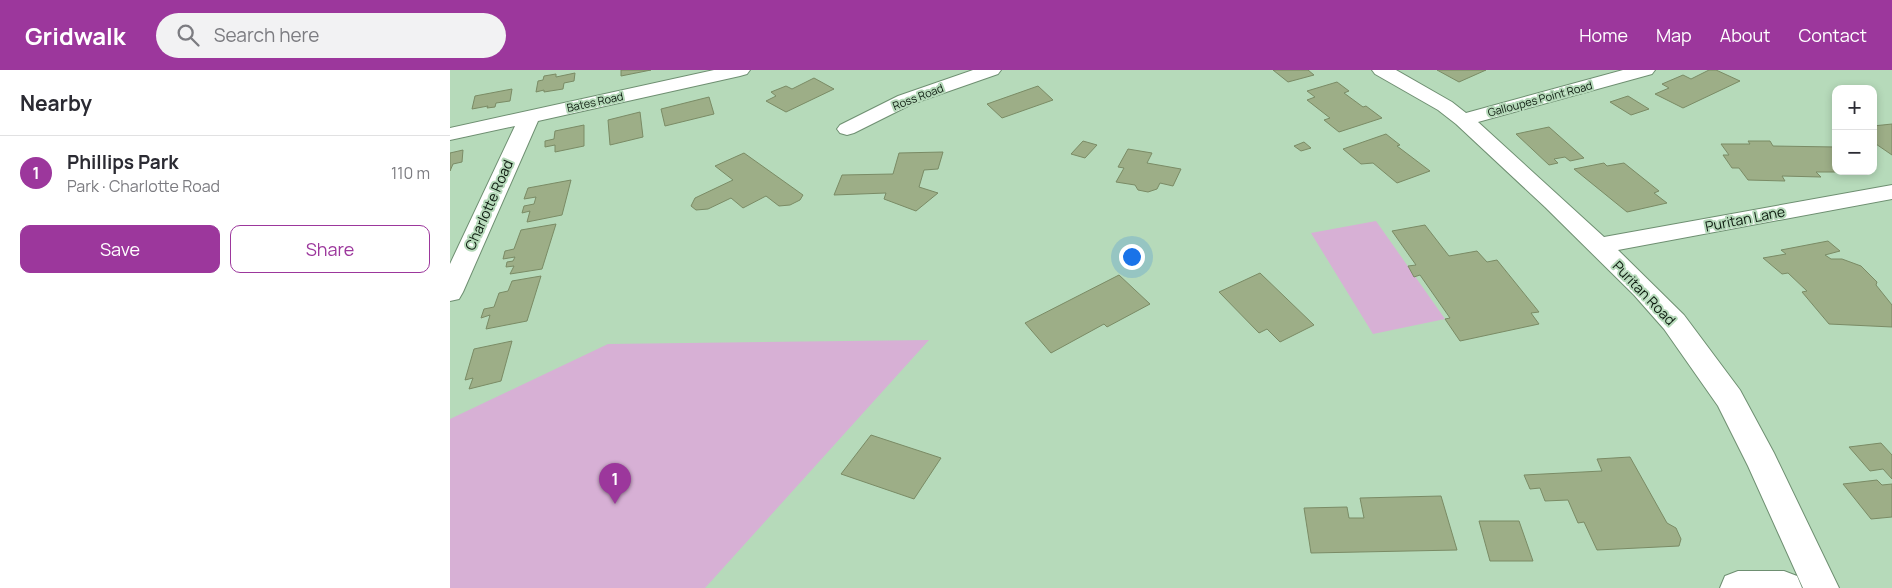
<!DOCTYPE html>
<html lang="en">
<head>
<meta charset="utf-8">
<style>
  :root { --surface:#fff; --page:#f2f2f3; --text:#2b2b33; --muted:#7c7c81; --line:#e1e1e2; --accent:#9c379c }
  body { margin:0; font-family:Manrope,sans-serif; background:var(--page); color:var(--text) }
  .controls { position:absolute; right:15px; top:15px; display:grid; overflow:hidden; border-radius:10px; box-shadow:0 2px 8px #0003 }
  .controls button { width:45px; height:45px; display:grid; place-items:center; padding:0; border:0; border-bottom:1px solid var(--line); background:var(--surface); color:var(--text); font:25px sans-serif }
  .you { position:absolute; left:681px; top:186px; width:18px; height:18px; margin:-12px; border:4px solid #fff; border-radius:50%; background:#1a73e8; box-shadow:0 0 0 8px #1a73e833 }
  .badge { display:grid; place-items:center; width:32px; height:32px; border-radius:50%; background:var(--accent); color:#fff; font-size:16px; font-weight:700 }
  .pin { position:absolute; translate:-50% -41px; filter:drop-shadow(0 1px 2px #0008) }
  .pin::after { content:''; position:absolute; top:26px; width:18px; height:15px; background:inherit; clip-path:polygon(0 0,100% 0,50% 100%) }
  .list { margin:0; padding:0; list-style:none }
  h2 { display:flex; justify-content:space-between; align-items:center; height:65px; margin:0; padding:0 20px; font-size:21px }
  h2 small { font-size:16px; font-weight:400; color:var(--muted) }
  .list li { display:grid; grid-template-columns:32px 1fr auto; gap:15px; align-items:center; box-sizing:border-box; height:75px; padding:0 20px; border-top:1px solid var(--line) }
  .list b { display:block; font-size:19px; white-space:nowrap }
  .list p { margin:0; font-size:16px; white-space:nowrap; color:var(--muted) }
  .list em { font-size:16px; font-style:normal; color:var(--muted) }
  .actions { display:flex; gap:10px; padding:15px 20px }
  .actions a { flex:1; padding:11px 0; border:1px solid var(--accent); border-radius:10px; text-align:center; font-size:18px; color:var(--accent) }
  .actions .main { background:var(--accent); color:#fff }
  .icon { flex:none; width:28px; height:28px; fill:none; stroke:currentColor; stroke-width:2; stroke-linecap:round; stroke-linejoin:round }
  .map { position:relative; flex:none; width:1442px; height:518px; overflow:hidden }
  header { display:flex; align-items:center; gap:30px; box-sizing:border-box; height:70px; padding:0 25px; background:var(--accent); color:#fff }
  header strong { font-size:24px }
  nav { display:flex; gap:28px; margin-inline-start:auto; font-size:18px }
  .search { width:350px; height:45px; background:var(--page); display:flex; align-items:center; gap:12px; box-sizing:border-box; padding:0 18px; border-radius:28px; color:var(--muted); font-size:19px }
  main { display:flex }
  aside { flex:1; background:var(--surface) }
  .map>svg:first-child { display:block }
  .green { fill:#d7b0d5 }
  .building { fill:#9dae87; stroke:#7a8b65 }
  .lines { fill:none; stroke-linecap:round; stroke-linejoin:round }
  .minor-casing { stroke:#6e8f71; stroke-width:2 }
  .minor { fill:#fff; fill-rule:evenodd }
  .labels { text-anchor:middle; stroke-width:4; stroke-linejoin:round; paint-order:stroke }
  .far-street-label { font-size:11px; fill:#0d1a0f; stroke:#b6daba }
  .street-label { font-size:14px; fill:#0d1a0f; stroke:#b6daba }
</style>
</head>
<body>
<header>
<strong>Gridwalk</strong>
<div class="search"><svg class="icon" aria-label="search" viewBox="0 0 24 24"><circle cx="10" cy="10" r="6"/><path d="M15 15l6 6"/></svg>Search here</div>
<nav><a>Home</a><a>Map</a><a>About</a><a>Contact</a></nav>
</header>
<main>
<aside>
<h2>Nearby<small></small></h2>
<ul class="list">
<li><span class="badge">1</span><div><b>Phillips Park</b><p>Park · Charlotte Road</p></div><em>110 m</em></li>
</ul>
<div class="actions"><a class="main">Save</a><a>Share</a></div>
</aside>
<div class="map">
<svg width="1442" height="518" viewBox="0 0 1442 518">
  <rect width="100%" height="100%" fill="#b6daba"/>
  <path class="green" d="M926,151l69,98 -72,15 -62,-101z
    M479,270l-224,248h-255v-169l158,-75z"/>
  <path class="building" d="M171,0h30l-30,6z
    M823,0h35l6,5 -26,7z
    M987,0h49l-27,12z
    M1259,0h7l24,11 -57,27 -28,-14 14,-6 -7,-4 21,-9 8,4z
    M125,3l-1,8 -10,2 -1,6 -19,3v-2l-8,2 2,-11 5,-1 1,-4 12,-2v3z
    M364,8l20,11 -48,23 -20,-11 10,-5 -5,-4 15,-6 6,3z
    M887,12l12,9 -5,2 19,14 3,-1 16,12 -43,14 -15,-12 6,-2 -23,-18 8,-3 -8,-6z
    M588,16l15,14 -51,18 -15,-14z
    M62,19l-2,12 -14,2 -1,4 -8,1 1,-2 -16,3 3,-13z
    M1178,26l21,13 -18,6 -21,-13z
    M259,27l5,17 -49,12 -4,-17z
    M190,42l3,25 -33,8 -2,-25z
    M1442,54v31l-19,-13v-16z
    M134,55v21l-29,6v-7l-10,2v-6l9,-2 1,-8z
    M1099,57l35,31 -14,3 -5,-4 -11,2 4,4 -9,2 -33,-31z
    M936,64l14,11 -3,1 33,25 -33,12 -24,-20 -12,1 -18,-15z
    M633,71l14,4 -12,13 -14,-4z
    M1298,71h22l3,5 63,1v24l10,1h-30l5,5 -39,-1 3,5 -37,-1 -9,-12h-7l-9,-13h6l-8,-11h29z
    M854,72l7,6 -10,3 -7,-5z
    M678,79l24,4 -5,10 34,6 -8,17 -13,-3 -3,6 -9,3 -10,-2 -3,-5 -19,-3 8,-14 -6,-1z
    M13,80l-1,12 -9,2 -3,7v-18z
    M493,82l-5,17 -14,1 -5,17 19,6 -22,18 -32,-12 2,-6 -52,2 8,-20 51,-1 6,-21z
    M294,83l59,42 -3,5 -10,5 -11,1 -13,-10 -23,12 -12,-10 -23,11 -12,1 -5,-4 4,-8 38,-18 -18,-14z
    M1154,93l3,3 17,-3 35,28 -5,2 13,10 -40,9 -53,-43z
    M121,110l-9,35 -35,7 3,-11 -8,2 2,-7 10,-2 2,-7 -12,2 4,-11z
    M106,154l-14,45 -32,5 4,-8 -8,1 1,-5 6,-1 2,-4 -12,2 2,-8 9,-2 7,-19z
    M975,155l24,31 28,-5 10,11 10,-2 42,52 -8,1 8,11 -79,17 -15,-22 5,-1 -30,-43 -6,2 -6,-11 8,-1 -24,-34z
    M1378,171l12,10 -15,4 6,4h11l19,7 16,16 -1,3 16,20v22l-63,-3 -27,-32 5,-1 -19,-18 -6,1 -19,-16 23,-4 -5,-4z
    M810,203l54,52 -34,17 -13,-13 -8,4 -40,-41z
    M669,205l31,29 -43,23 -3,-3 -53,29 -26,-30z
    M91,206l-14,45 -41,8 4,-14 -9,3 3,-9 10,-2 5,-14 9,-2 4,-10z
    M62,271l-11,40 -32,8 4,-11 -8,2 9,-31z
    M421,365l70,23 -27,41 -73,-25z
    M1431,373l11,12v24l-9,-10 -13,2 -21,-24z
    M1180,387l37,66 9,5 5,11 -2,7 -82,4 -13,-28 -6,1 -10,-23 -23,1 -5,-13 -10,1 -6,-14 78,-4 -5,-12z
    M1427,410l5,5 10,-1v33l-21,2 -28,-35z
    M991,426l16,54 -146,3 -7,-45 43,-1 2,11h15l-4,-20z
    M1029,451h40l14,40h-43z"/>
  <g class="lines">
    <g class="minor-casing">
      <path id="minor" d="M264,0h36l-3,4 -7,2 -202,45 -75,171 -4,7 -9,2v-37l65,-138 -65,14v-12z
        M523,0h28l-3,4 -86,30 -58,29 -7,2 -7,-2 -3,-4 3,-4 58,-29z
        M922,0h24l56,32 14,11 157,-43h32l-3,4 -174,48 126,115 288,-52v14l-274,51 66,65 56,75 34,63 65,135h-36l-55,-122 -30,-60 -54,-77 -30,-34 -89,-88 -89,-83 -18,-14 -63,-36z
        M1288,501h46l13,5 5,12h-82l5,-12z"/>
    </g>
    <use href="#minor" class="minor"/>
  </g>
  <g class="labels">
    <g class="far-street-label">
      <text transform="translate(468 27) rotate(-21)" y="4">Ross Road</text>
      <text transform="translate(1090 29) rotate(-15)" y="4">Galloupes Point Road</text>
      <text transform="translate(145 32) rotate(-12)" y="4">Bates Road</text>
    </g>
    <g class="street-label">
      <text transform="translate(39 135) rotate(-66)" y="5">Charlotte Road</text>
      <text transform="translate(1295 149) rotate(-11)" y="5">Puritan Lane</text>
      <text transform="translate(1194 223) rotate(46)" y="5">Puritan Road</text>
    </g>
  </g>
</svg>
<div class="controls">
<button>+</button>
<button>−</button>
</div>
<div class="you"></div>
<div class="pin badge" style="left:165px;top:434px">1</div>
</div>
</main>
</body>
</html>
